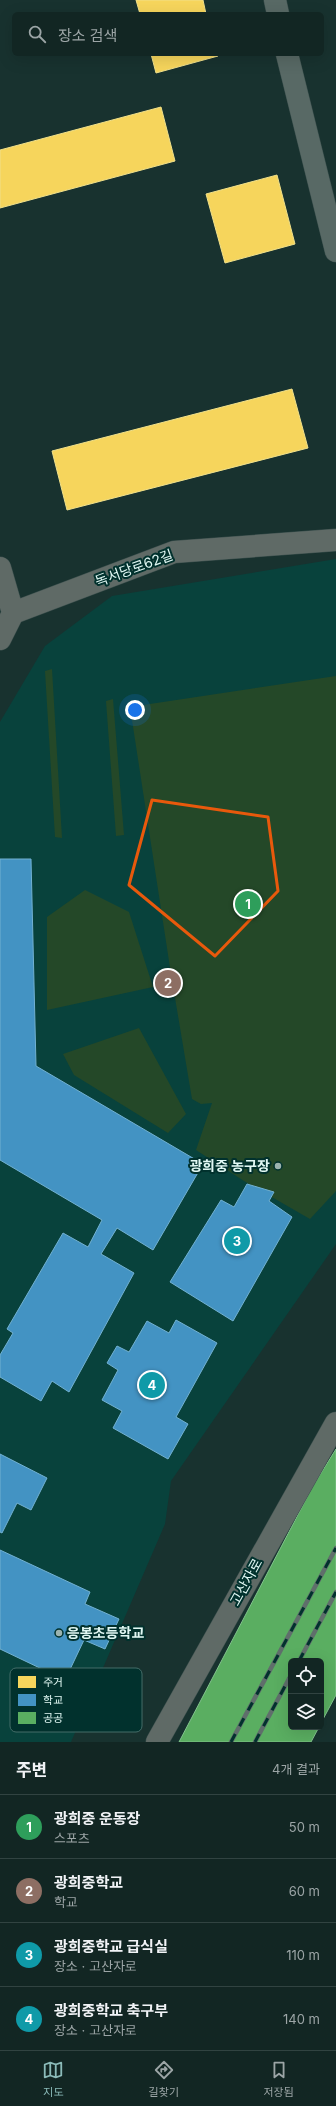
<!DOCTYPE html>
<html lang="ko">
<head>
<meta charset="utf-8">
<style>
  :root { --surface:#122623; --page:#1f3230; --text:#f1f3f6; --muted:#9ca5a6; --line:#314341; --accent:#8bbbb9 }
  body { margin:0; font-family:Inter,"Noto Sans KR",sans-serif; background:var(--page); color:var(--text) }
  .controls { position:absolute; right:12px; bottom:12px; display:grid; overflow:hidden; border-radius:6px; box-shadow:0 4px 16px #0002 }
  .controls button { width:36px; height:36px; display:grid; place-items:center; padding:0; border:0; border-bottom:1px solid var(--line); background:var(--surface); color:var(--text); font:20px sans-serif }
  .you { position:absolute; left:135px; top:710px; width:14px; height:14px; margin:-10px; border:3px solid #fff; border-radius:50%; background:#1a73e8; box-shadow:0 0 0 6px #1a73e833 }
  .badge { display:grid; place-items:center; width:26px; height:26px; border-radius:50%; background:var(--accent); color:#fff; font-size:13px; font-weight:700 }
  .pin { position:absolute; translate:-50% -50%; border:2px solid #fff; box-shadow:0 1px 4px #0006 }
  .list { margin:0; padding:0; list-style:none }
  h2 { display:flex; justify-content:space-between; align-items:center; height:52px; margin:0; padding:0 16px; font-size:17px }
  h2 small { font-size:13px; font-weight:400; color:var(--muted) }
  .list li { display:grid; grid-template-columns:26px 1fr auto; gap:12px; align-items:center; box-sizing:border-box; height:64px; padding:0 16px; border-top:1px solid var(--line) }
  .list b { display:block; font-size:15px; white-space:nowrap }
  .list p { margin:0; font-size:13px; white-space:nowrap; color:var(--muted) }
  .list em { font-size:13px; font-style:normal; color:var(--muted) }
  .icon { flex:none; width:22px; height:22px; fill:none; stroke:currentColor; stroke-width:2; stroke-linecap:round; stroke-linejoin:round }
  .map { position:relative; flex:none; width:336px; height:1742px; overflow:hidden }
  .search { position:absolute; background:var(--surface); box-shadow:0 4px 16px #0002; left:12px; right:12px; top:12px; height:44px; display:flex; align-items:center; gap:10px; box-sizing:border-box; padding:0 14px; border-radius:6px; color:var(--muted); font-size:15px }
  .sheet { height:308px; background:var(--surface) }
  nav { display:flex; justify-content:space-around; align-items:center; box-sizing:border-box; height:56px; border-top:1px solid var(--line); background:var(--surface); font-size:11px; color:var(--muted) }
  nav a { display:grid; justify-items:center; gap:2px }
  nav .on { color:var(--accent) }
  .map>svg:first-child { display:block }
  .built { fill:#08423c }
  .green { fill:#244828 }
  .homes { fill:#f6d55c; stroke:#f0e08a }
  .schools { fill:#4393c3; stroke:#72b1d2 }
  .public { fill:#5aae61; stroke:#82c48d }
  .lines { fill:none; stroke-linecap:round; stroke-linejoin:round }
  .minor-casing { stroke:#3b4f4d; stroke-width:23 }
  .major-casing { stroke:#3b4f4d; stroke-width:23 }
  .minor { stroke:#5f6a66; stroke-width:22 }
  .major { stroke:#586965; stroke-width:22 }
  .rail-casing { stroke:#5f6e6b; stroke-width:4.5 }
  .rail { stroke:#01312d; stroke-width:3; stroke-dasharray:9; stroke-linecap:butt }
  .marked { fill:none; stroke:#e8590c; stroke-width:3; stroke-linejoin:round }
  .poi-dot { fill:#9bb3af; stroke:#01312d; stroke-width:1.5 }
  .labels { text-anchor:middle; stroke-width:4; stroke-linejoin:round; paint-order:stroke }
  .street-label { font-size:14px; fill:#e1f8f4; stroke:#01312d }
  .poi-label { font-size:14px; font-weight:bold; fill:#e1f8f4; stroke:#01312d; text-anchor:end }
  .key { fill:#01312d; stroke:#446d69; stroke-width:1 }
  .key-label { font-size:11px; fill:#e1f8f4 }
</style>
</head>
<body>
<div class="map">
<svg width="336" height="1742" viewBox="0 0 336 1742">
  <rect width="100%" height="100%" fill="#18322f"/>
  <path class="built" d="M336,559v685l-165,237 -6,43 -94,218h-71v-1020l45,-76 67,-50z"/>
  <path class="green" d="M52,669l10,169 -7,-1 -10,-166z
    M336,676v515l-26,28 -66,-38 -48,-31 16,-47 -11,1 -9,-5 -21,-125 -41,-267z
    M113,699l11,136 -8,1 -10,-135z
    M85,890l44,22 24,75 -106,23v-93z
    M139,1028l47,86 -18,19 -94,-58 -11,-21z"/>
  <path class="homes" d="M136,0h67l3,14h-66z
    M151,54h66l1,2 -62,17z
    M161,107l14,54 -175,47v-58z
    M277,175l18,69 -70,19 -19,-69z
    M292,389l16,59 -241,62 -15,-59z"/>
  <path class="schools" d="M0,859h31l5,207 167,98 -50,86 -36,-22 -16,26 33,19 -65,119 -17,-11 -11,20 -41,-24v-22l13,-22 -6,-4 56,-96 25,14 14,-27 -102,-60z
    M247,1184l27,8 -5,9 23,16 -59,104 -63,-39 51,-82 13,7z
    M176,1320l41,23 -41,74 12,7 -20,35 -55,-31 9,-17 -20,-11 16,-30 -11,-7 10,-17 12,6 18,-31 22,12z
    M0,1454l47,24 -16,32 -14,-7 -15,30 -2,-1z
    M0,1550l90,42 -5,12 34,15 -14,30 -21,-9 -19,40 -65,-31z"/>
  <path class="public" d="M336,1449v246l-15,28v-62h-30v66h28l-8,15h-132l134,-256z"/>
  <g class="lines">
    <g class="minor-casing">
      <path id="minor" d="M0,568l13,45
        M0,639l13,-26 161,-61 162,-12
        M157,1742l179,-319"/>
    </g>
    <g class="major-casing">
      <path id="major" d="M275,0l3,14
        M287,54l49,197"/>
    </g>
    <use href="#minor" class="minor"/>
    <use href="#major" class="major"/>
    <g class="rail-casing">
      <path id="rail" d="M299,1661l37,-69
        M231,1742l105,-194
        M255,1742l36,-67"/>
    </g>
    <use href="#rail" class="rail"/>
  </g>
  <path class="marked" d="M152,800l116,17 10,74 -63,65 -86,-71z"/>
  <g class="poi-dot">
    <circle cx="278" cy="1166" r="4"/>
    <circle cx="59" cy="1633" r="4"/>
  </g>
  <g class="labels">
    <g class="street-label">
      <text transform="translate(134 568) rotate(-20)" y="5">독서당로62길</text>
      <text transform="translate(246 1582) rotate(-61)" y="5">고산자로</text>
    </g>
    <g class="poi-label">
      <text x="270" y="1171">광희중 농구장</text>
      <text x="67" y="1638" text-anchor="start">응봉초등학교</text>
    </g>
  </g>
  <rect x="10" y="1668" width="132" height="64" rx="6" class="key"/>
  <rect x="18" y="1676" width="18" height="12" fill="#f6d55c"/>
  <rect x="18" y="1694" width="18" height="12" fill="#4393c3"/>
  <rect x="18" y="1712" width="18" height="12" fill="#5aae61"/>
  <g class="key-label">
    <text x="43" y="1686">주거</text>
    <text x="43" y="1704">학교</text>
    <text x="43" y="1722">공공</text>
  </g>
</svg>
<div class="controls">
<button><svg class="icon" aria-label="locate" viewBox="0 0 24 24"><circle cx="12" cy="12" r="6"/><path d="M12 2v4M12 18v4M2 12h4M18 12h4"/></svg></button>
<button><svg class="icon" aria-label="layers" viewBox="0 0 24 24"><path d="M12 4l9 5-9 5-9-5zM3 14l9 5 9-5"/></svg></button>
</div>
<div class="you"></div>
<div class="pin badge" style="left:248px;top:904px;background:#2e9e5b">1</div>
<div class="pin badge" style="left:168px;top:983px;background:#8d6e63">2</div>
<div class="pin badge" style="left:237px;top:1241px;background:#0f9aa8">3</div>
<div class="pin badge" style="left:152px;top:1385px;background:#0f9aa8">4</div>
<div class="search"><svg class="icon" aria-label="search" viewBox="0 0 24 24"><circle cx="10" cy="10" r="6"/><path d="M15 15l6 6"/></svg>장소 검색</div>
</div>
<section class="sheet">
<h2>주변<small>4개 결과</small></h2>
<ul class="list">
<li><span class="badge" style="background:#2e9e5b">1</span><div><b>광희중 운동장</b><p>스포츠</p></div><em>50 m</em></li>
<li><span class="badge" style="background:#8d6e63">2</span><div><b>광희중학교</b><p>학교</p></div><em>60 m</em></li>
<li><span class="badge" style="background:#0f9aa8">3</span><div><b>광희중학교 급식실</b><p>장소 · 고산자로</p></div><em>110 m</em></li>
<li><span class="badge" style="background:#0f9aa8">4</span><div><b>광희중학교 축구부</b><p>장소 · 고산자로</p></div><em>140 m</em></li>
</ul>
</section>
<nav>
<a class="on"><svg class="icon" aria-label="map" viewBox="0 0 24 24"><path d="M3 6l6-2 6 2 6-2v14l-6 2-6-2-6 2zM9 4v14M15 6v14"/></svg>지도</a>
<a><svg class="icon" aria-label="directions" viewBox="0 0 24 24"><path d="M12 3l9 9-9 9-9-9zM9 14v-3h6M13 9l2 2-2 2"/></svg>길찾기</a>
<a><svg class="icon" aria-label="saved" viewBox="0 0 24 24"><path d="M7 4h10v16l-5-4-5 4z"/></svg>저장됨</a>
</nav>
</body>
</html>
